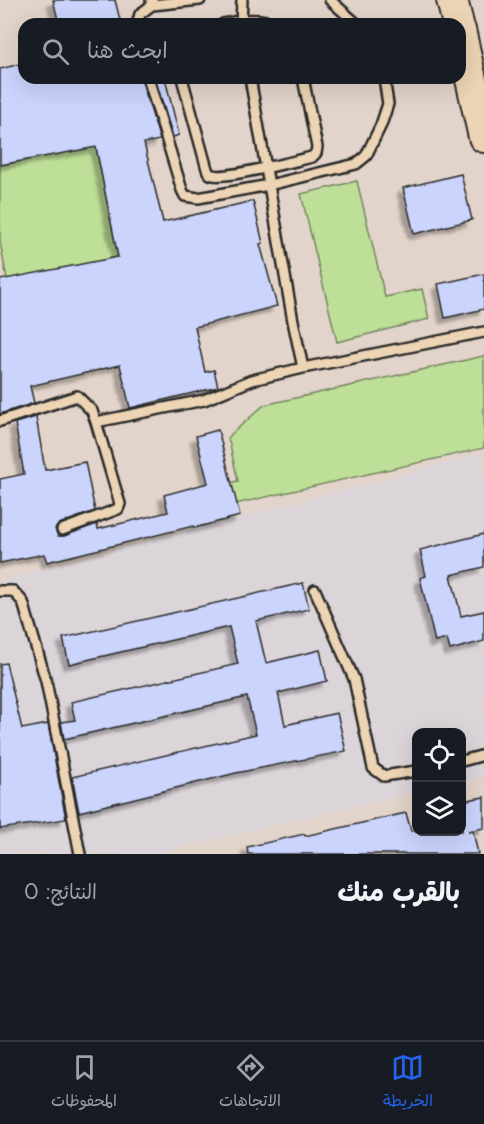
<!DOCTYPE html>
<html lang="ar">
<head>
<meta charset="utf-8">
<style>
  :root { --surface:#171b24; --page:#242831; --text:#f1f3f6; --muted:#9ea1a6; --line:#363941; --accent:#2563eb }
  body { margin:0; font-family:"Playpen Sans","Playpen Sans Arabic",sans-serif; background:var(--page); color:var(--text); direction:rtl }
  .controls { position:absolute; right:18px; bottom:18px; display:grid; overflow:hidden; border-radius:12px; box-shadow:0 6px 24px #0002 }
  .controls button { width:54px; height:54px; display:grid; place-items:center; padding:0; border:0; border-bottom:2px solid var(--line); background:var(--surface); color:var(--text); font:30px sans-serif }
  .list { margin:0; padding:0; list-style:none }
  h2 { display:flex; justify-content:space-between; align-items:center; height:78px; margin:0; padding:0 24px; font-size:26px }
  h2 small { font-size:20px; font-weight:400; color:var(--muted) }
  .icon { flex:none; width:33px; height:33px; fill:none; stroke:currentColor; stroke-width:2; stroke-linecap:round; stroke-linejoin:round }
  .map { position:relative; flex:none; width:484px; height:854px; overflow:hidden; direction:ltr }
  .search { position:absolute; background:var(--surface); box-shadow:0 6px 24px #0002; left:18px; right:18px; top:18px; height:66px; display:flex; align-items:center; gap:15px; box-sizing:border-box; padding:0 21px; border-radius:18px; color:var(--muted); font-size:22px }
  .sheet { height:186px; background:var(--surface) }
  nav { display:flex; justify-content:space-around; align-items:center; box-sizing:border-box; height:84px; border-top:2px solid var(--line); background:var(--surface); font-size:16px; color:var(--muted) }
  nav a { display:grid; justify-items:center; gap:3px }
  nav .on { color:var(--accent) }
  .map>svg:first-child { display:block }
  .built { fill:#dbd4d9 }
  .green { fill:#bedf97; stroke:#748561; stroke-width:1.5 }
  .building { fill:#cad4fc; stroke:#2b2b2b; stroke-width:1.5; filter:url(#shadow) }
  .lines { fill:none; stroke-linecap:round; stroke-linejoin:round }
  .service-casing { stroke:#2b2b2b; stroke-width:14 }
  .primary-casing { stroke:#2b2b2b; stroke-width:34 }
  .service { stroke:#ecd4b4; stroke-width:9 }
  .primary { stroke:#ecd4b4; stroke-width:30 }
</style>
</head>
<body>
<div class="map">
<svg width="484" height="854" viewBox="0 0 484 854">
  <defs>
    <filter id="shadow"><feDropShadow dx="-5.5" dy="5.5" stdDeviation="1.5" flood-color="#0004"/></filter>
  </defs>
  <rect width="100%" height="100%" fill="#e2d4ca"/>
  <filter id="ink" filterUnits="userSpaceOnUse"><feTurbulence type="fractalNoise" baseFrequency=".0167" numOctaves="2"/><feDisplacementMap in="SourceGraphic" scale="12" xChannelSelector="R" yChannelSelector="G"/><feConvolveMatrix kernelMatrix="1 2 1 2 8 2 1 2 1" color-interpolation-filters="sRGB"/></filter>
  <g filter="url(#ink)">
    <path class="built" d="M484,453v323l-22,5v-49h-46v60l-264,62h-152v-274z"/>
    <path class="green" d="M96,147l22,110 -111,22 -7,-37v-77z
      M357,181l28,116 37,-8 7,30 -92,23 -36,-148z
      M484,356v92l-289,65 -5,-21 48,-11 -10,-44 36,-32z"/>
    <path class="building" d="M53,0h62l6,24h-62z
      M24,63v15h117l19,62 -16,3 19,79 90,-21 10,42 -3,1 17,62 -82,21 10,45 9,-2 4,17 -88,21 -10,-43 -90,21 4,17 -34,11v-134l118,-23 -22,-110 -96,18v-96z
      M155,78h10l14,57 -6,2z
      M461,174l11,46 -58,14 -11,-46z
      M484,274v35l-39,9 -7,-34z
      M36,417l9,53 40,-8 10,49 -36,13 -4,5 3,7h6l33,-12 1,5 70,-17 -4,-17 44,-12 -12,-47 22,-6 22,86 -46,12 -1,-2 -146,36 -3,-8 -44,9v-84l24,-5 -9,-51z
      M484,534v33l-33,8 10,41 23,-5v30l-34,9 -3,-11 -12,3 -15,-64 6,-2 -6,-26z
      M303,583l6,26 -53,12 10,42 54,-13 7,31 -49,12 7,32 52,-12 9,38 -110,22 -157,39 -7,-35 184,-43 -9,-37 -183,42 -3,-17 14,-2 -4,-18 167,-38 -9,-37 -160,37 -6,-26z
      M6,663l16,66 26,-5 18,95 -66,10v-165z
      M484,797v31l-16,3h5l5,23h-230l-1,-7 57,-13 1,2 101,-23 5,18h51v-30z"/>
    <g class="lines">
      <g class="service-casing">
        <path id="service" d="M330,0l27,24
          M152,5l48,-5
          M137,24l3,-10 12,-9 -1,-5
          M223,24c16,-3 36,-8 51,0
          M241,24l1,-24
          M148,78l34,112 3,6 13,2 71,-13 87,-21 10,-8 15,-31 7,-21 -4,-26
          M182,78l25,91c2,4 1,5 6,6 13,4 82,-14 99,-18l4,-4 1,-6 -14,-69
          M250,78l43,243 10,47
          M0,421l77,-25 15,15 4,11 108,-22 48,-20 51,-12 181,-36
          M62,530l56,-21 2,-5 -24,-82
          M315,590l39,89 19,89 11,8 32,-5
          M0,591h13l10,11 23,79 34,173
          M462,761l22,-6"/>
      </g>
      <g class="primary-casing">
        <path id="primary" d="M452,0l6,24
          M460,30l24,107"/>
      </g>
      <use href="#service" class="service"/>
      <use href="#primary" class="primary"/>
    </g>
  </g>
</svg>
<div class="controls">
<button><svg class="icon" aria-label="locate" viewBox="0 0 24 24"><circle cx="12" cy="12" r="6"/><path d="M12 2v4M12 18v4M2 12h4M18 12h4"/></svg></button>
<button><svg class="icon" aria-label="layers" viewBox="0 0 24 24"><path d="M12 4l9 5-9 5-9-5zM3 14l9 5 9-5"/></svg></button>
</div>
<div class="search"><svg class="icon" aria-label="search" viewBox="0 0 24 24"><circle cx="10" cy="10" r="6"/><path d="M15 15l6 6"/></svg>ابحث هنا</div>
</div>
<section class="sheet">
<h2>بالقرب منك<small>النتائج: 0</small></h2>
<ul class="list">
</ul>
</section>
<nav>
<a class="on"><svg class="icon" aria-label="map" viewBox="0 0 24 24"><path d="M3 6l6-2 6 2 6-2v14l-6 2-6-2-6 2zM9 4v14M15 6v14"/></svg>الخريطة</a>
<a><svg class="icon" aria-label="directions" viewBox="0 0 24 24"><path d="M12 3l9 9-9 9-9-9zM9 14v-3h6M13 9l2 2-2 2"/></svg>الاتجاهات</a>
<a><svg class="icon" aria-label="saved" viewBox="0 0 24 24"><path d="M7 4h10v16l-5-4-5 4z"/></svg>المحفوظات</a>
</nav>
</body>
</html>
